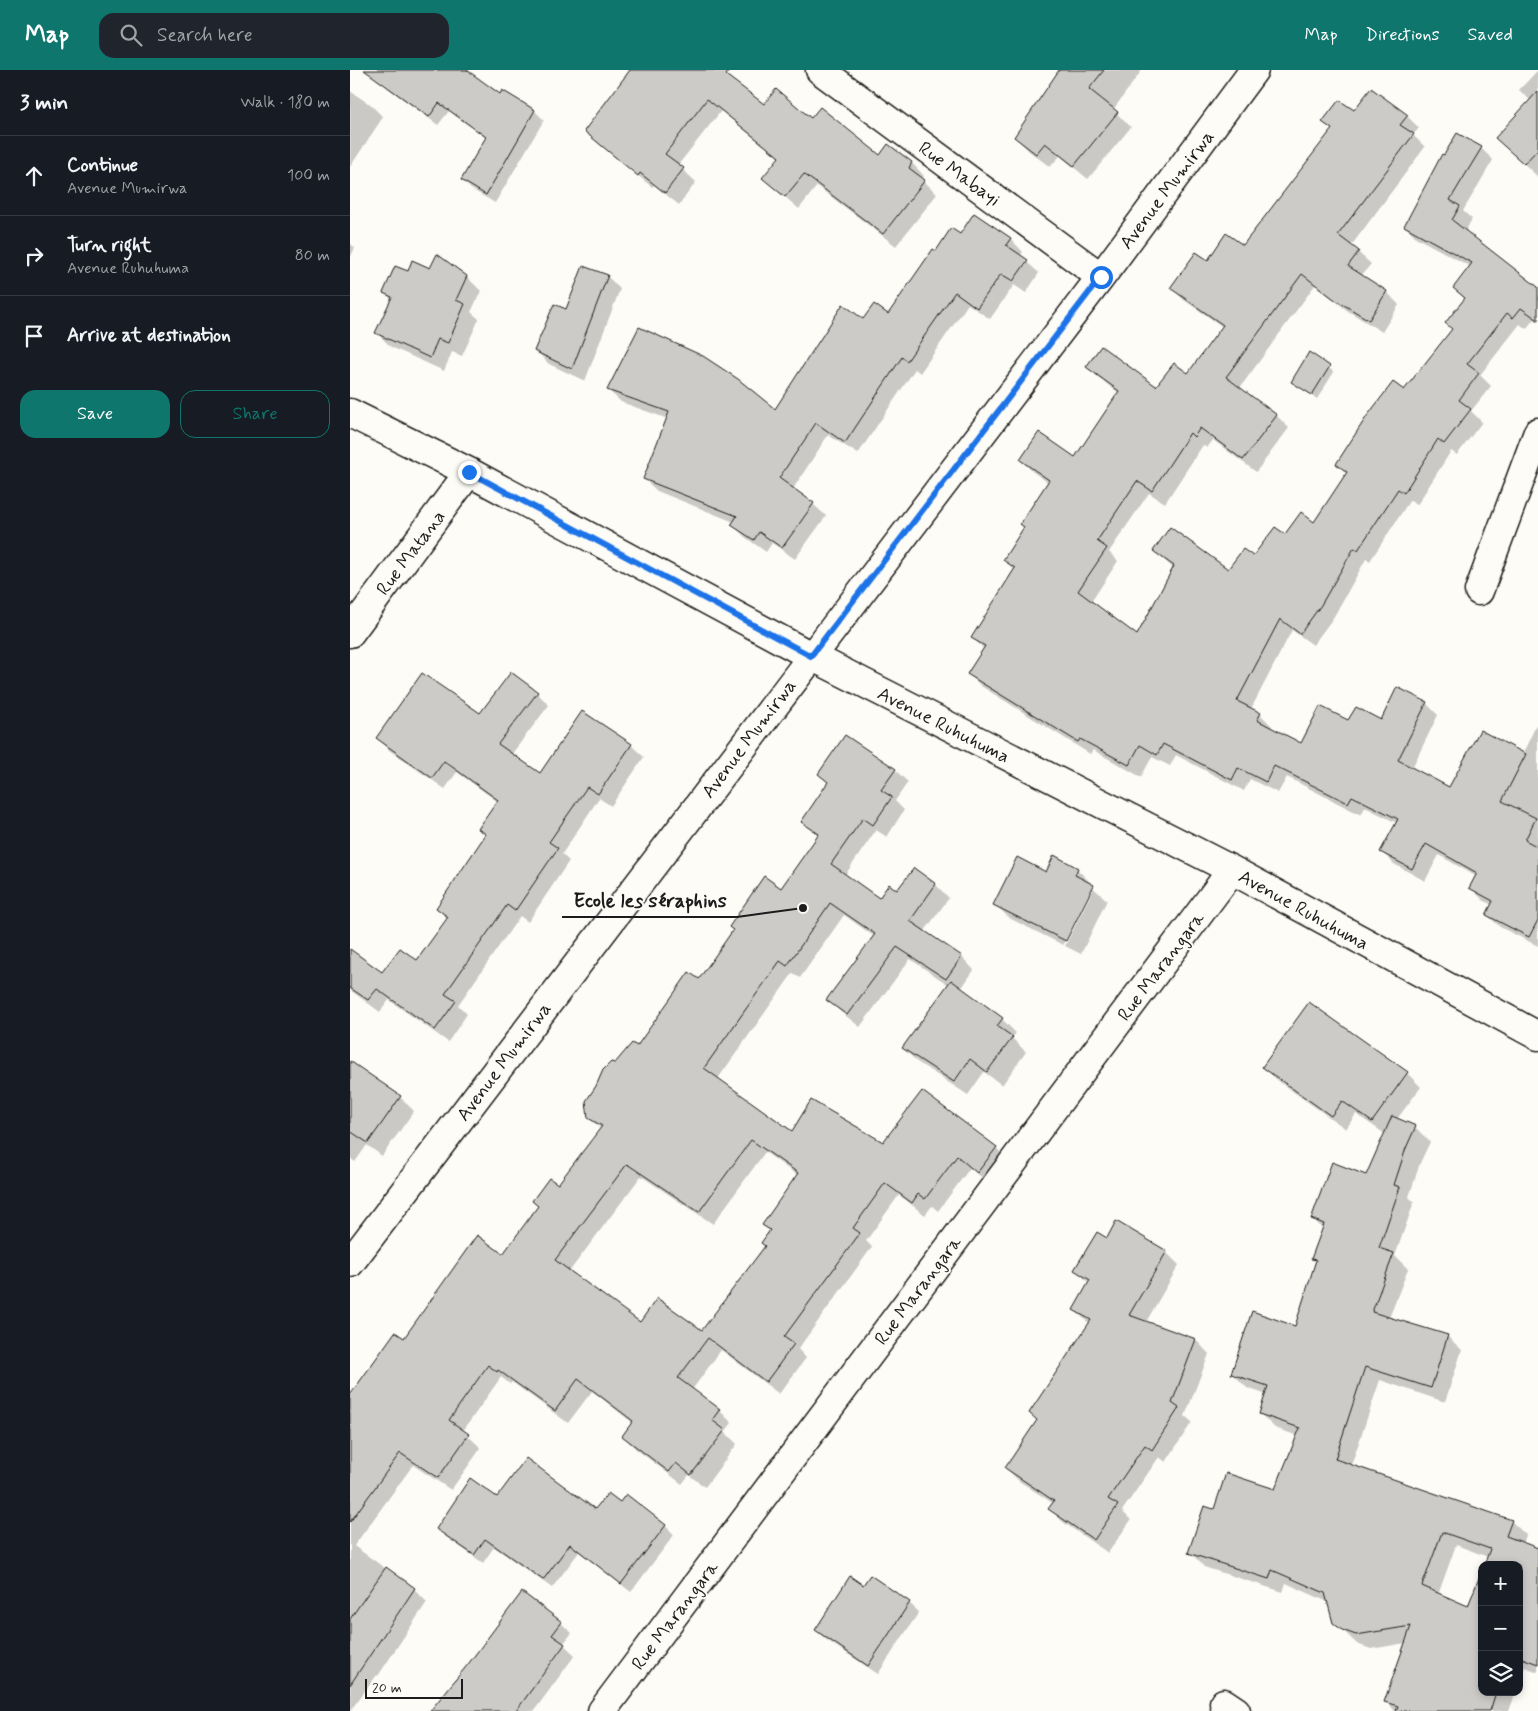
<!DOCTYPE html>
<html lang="en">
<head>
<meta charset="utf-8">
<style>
  :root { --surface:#171b24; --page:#20242c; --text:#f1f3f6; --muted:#9ea1a6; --line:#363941; --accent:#0f766e }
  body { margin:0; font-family:Mynerve,sans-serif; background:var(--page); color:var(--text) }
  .controls { position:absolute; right:15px; bottom:15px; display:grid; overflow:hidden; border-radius:10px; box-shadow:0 2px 8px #0003 }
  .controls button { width:45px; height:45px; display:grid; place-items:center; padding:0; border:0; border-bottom:1px solid var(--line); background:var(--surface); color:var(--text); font:25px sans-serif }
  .scale { position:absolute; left:15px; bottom:12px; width:98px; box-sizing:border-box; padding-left:5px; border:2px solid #1c1c1c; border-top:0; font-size:14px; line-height:18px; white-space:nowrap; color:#1c1c1c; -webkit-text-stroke:4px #fdfcf7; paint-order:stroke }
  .stop { position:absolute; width:15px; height:15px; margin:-11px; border:4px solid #1a73e8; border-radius:50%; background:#fff }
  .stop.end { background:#1a73e8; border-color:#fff; box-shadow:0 1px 5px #0008 }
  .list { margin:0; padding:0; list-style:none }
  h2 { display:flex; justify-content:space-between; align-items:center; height:65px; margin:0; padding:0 20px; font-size:21px }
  h2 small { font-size:16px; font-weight:400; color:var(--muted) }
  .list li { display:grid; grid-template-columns:32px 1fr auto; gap:15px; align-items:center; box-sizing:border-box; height:80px; padding:0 20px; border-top:1px solid var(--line) }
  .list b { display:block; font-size:19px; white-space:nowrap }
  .list p { margin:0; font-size:16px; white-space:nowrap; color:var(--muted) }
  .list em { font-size:16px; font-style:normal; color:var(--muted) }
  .actions { display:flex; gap:10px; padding:15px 20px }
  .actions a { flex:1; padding:11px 0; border:1px solid var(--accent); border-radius:15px; text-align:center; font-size:18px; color:var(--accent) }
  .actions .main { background:var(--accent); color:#fff }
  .icon { flex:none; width:28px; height:28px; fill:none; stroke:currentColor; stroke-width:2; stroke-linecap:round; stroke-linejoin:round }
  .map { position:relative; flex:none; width:1188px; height:1641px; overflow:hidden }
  header { display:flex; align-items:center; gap:30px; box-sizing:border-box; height:70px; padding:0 25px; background:var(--accent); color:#fff }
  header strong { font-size:24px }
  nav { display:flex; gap:28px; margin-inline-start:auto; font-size:18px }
  .search { width:350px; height:45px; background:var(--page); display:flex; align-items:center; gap:12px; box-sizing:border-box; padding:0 18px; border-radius:15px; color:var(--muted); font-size:19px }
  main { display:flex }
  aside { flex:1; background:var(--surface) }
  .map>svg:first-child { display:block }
  .shadow { fill:#0003; fill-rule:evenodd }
  .building { fill:#cccbc8; stroke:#1c1c1c; fill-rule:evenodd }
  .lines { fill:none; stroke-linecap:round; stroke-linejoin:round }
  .minor-casing { stroke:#1c1c1c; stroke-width:31 }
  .minor { stroke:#fdfcf7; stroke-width:28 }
  .route { stroke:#1a73e8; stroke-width:6 }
  .labels { text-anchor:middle; stroke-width:4; stroke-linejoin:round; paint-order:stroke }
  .street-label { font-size:19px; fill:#1c1c1c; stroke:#fdfcf7 }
  .leader { fill:none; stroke:#1c1c1c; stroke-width:2 }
  .callout-dot { fill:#1c1c1c; stroke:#fdfcf7; stroke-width:2 }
  .callout-label { font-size:20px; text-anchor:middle; font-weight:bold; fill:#1c1c1c; stroke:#fdfcf7; stroke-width:4; stroke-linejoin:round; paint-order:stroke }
</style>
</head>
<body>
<header>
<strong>Map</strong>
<div class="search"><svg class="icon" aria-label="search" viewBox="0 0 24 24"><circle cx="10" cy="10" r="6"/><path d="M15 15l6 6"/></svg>Search here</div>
<nav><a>Map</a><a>Directions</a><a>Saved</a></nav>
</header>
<main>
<aside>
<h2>3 min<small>Walk · 180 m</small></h2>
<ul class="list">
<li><svg class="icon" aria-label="ahead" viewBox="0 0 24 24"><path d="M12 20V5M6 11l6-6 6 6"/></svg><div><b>Continue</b><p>Avenue Mumirwa</p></div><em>100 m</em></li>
<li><svg class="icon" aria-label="right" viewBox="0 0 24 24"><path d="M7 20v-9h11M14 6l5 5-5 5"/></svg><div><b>Turn right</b><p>Avenue Ruhuhuma</p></div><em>80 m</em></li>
<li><svg class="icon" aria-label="arrive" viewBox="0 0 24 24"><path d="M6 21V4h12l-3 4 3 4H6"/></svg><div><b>Arrive at destination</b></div></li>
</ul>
<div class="actions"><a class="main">Save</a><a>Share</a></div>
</aside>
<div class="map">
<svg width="1188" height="1641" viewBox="0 0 1188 1641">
  <rect width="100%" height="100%" fill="#fdfcf7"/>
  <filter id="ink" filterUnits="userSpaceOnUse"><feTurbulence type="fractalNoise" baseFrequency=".02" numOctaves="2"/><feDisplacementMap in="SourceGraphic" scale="10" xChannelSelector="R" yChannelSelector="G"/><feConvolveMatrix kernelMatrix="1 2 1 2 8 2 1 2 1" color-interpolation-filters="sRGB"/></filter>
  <g filter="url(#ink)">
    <path class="shadow" d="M38,0h77l35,26 2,-4 33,19 9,9 -49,83 -24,-14 -9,-9 24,-42 -37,-27 -11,14 -49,-36 -8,-9z
      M277,0h91l46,36 47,14 69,37 9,-11 23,17 12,13 -2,3 15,15 -41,52 -79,-60 -18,23 -36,-31 16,-20 -58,-47 -43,54 18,17 -17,23 -25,-20 -2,2 -54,-44 -12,-12 44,-59z
      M708,0h84l-29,40 18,17 -43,52 -28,-23 -10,11 -21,-16 -14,-14 45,-66z
      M1188,0v107l-41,-39 34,-37 -12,-11z
      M0,21l21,14 12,12 -33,50z
      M1004,42l53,4 12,12 -6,7 12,12 -74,99 20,18 -10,12 26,16 12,13 -17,27 -34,-21 -33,-26 -76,104 38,27 12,12 -33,44 -43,-32 -6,8 -4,-3 -38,58 -16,-10 -40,59 9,9 -27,41 47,35 36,-68 -20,-18 74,19 25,-12 32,-22 29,-12 33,-50 -9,-10 66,-72 49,-63 12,-30 -11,-11 17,-21 -54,-29 -12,-12 76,-78 12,12 -30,51 9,8 -7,13 73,56v34l-4,-3 -8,10 -6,-5 -40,51 11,11 -20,25 11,11 -25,33 -6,-4 -34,54 -7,-5 -40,61 -4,-2 -33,59 -20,27 -21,-15 -41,79 9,5 12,12 -1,3 31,16 47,-24h33l44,-18 12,12 -26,53 38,21 73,-36 15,-32v225l-38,-19 -13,-12 5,-10 -9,-5 -12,-12 6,-11 -38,-22 -14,26 -31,-17 -12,-12 15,-29 -32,-16 -4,8 -74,-38 -9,16 -28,-14 -6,12 -68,-36 -6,11 -18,-9 -11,20 -48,-27 -3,4 -109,-68 -12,-12 15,-25 -11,-11 42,-67 -10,-11 20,-32 24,-45 -16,-11 -12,-12 55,-1 43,-66 -19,-14 -12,-12 68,20 32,-12 35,-48 -39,-27 -12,-12 36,-26 35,-15 90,-116 -9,-9z
      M625,145l36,24 12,13 -3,4 19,17 -13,20 -12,-8 -24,34 -22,-15 -48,69 -5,-4 -57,85 -30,-19 -35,54 20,15 13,12 -31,43 -23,-16 -6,9 -21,-15 -12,-12 1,-3 -77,-31 -13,-12 24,-60 -47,-17 -13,-12 167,21 88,-90 25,-6 48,-63 24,-16z
      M0,173l5,5 -5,10z
      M88,186l29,21 14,14 -10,21 8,7 -17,37 -10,-4 -8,19 -53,-24 -14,-14 15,-33 -8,-8 47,-22z
      M257,206l13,13 -35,92 -36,-17 -13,-13 31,-40z
      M960,284l24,18 -17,27 -24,-17z
      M187,623l12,12 -38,50 29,20 43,-63 48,33 13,12 -33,49 -12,-8 -37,56 7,7 -41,61 -8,-6 -62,89 9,9 -19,28 -59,-42 -9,12 -30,-22v-31l32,14 36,-11 30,-43 -11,-11 50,-72 -7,-7 18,-27 -41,-30 -12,17 -56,-39 -12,-13 103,-22z
      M545,700l13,12 -13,19 9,9 -17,27 -11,-7 -31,45 35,25 17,-8 17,-22 22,15 13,13 -25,34 38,25 12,13 -13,19 41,30 14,14 -4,5 14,14 -24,33 -18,-13 -16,23 -51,-33 -14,-14 46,-63 -39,-26 -50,68 -19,-15 -13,-12 47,-63 -31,-22 -44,63 -7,-5 -76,107 75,53 92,11 112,4 13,12 -18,25 -21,-17 -32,43 -6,-5 -7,9 -26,-20 -33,46 6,6 -74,102 8,9 -27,36 -58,-44 -29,40 27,20 13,13 -7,9 12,12 -32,43 -16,-12 -7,9 -46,-35 -13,-13 10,-13 -41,-32 -24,32 -56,-41 -2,2 -9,-7 -38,54 18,17 -30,42 -38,-25 -59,81 60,43 13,13 -49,74 -1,-1 -27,36v-314l55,-57 98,-85 56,-69 42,-57 -12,-11 27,-54 21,-17 145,-158 36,-53 -15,-14 26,-39 -10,-9zM415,1082l33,24 -35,49 8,7 -5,15 -63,85 -63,-8 -71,-52 72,-96 72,48z
      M727,799l14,14 -1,2 17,15 -26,54 -16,-8 28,-56h-2l-28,55 -54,-27 -14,-14 52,-31z
      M960,934l97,69 14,14 -24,32 18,8 15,15 -10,21 -11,34 5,5 -19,54 13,13 -19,49 58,18 15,14 -17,52 -65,-22 -29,86 160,55 15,14 -3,9 15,5v123l-13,-5 -6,15v-117l-31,-8 -32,-12 -18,50 44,97h34l-7,19h-114l-9,-10 20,-58 -35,6 -14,-5 -23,-22 -6,-20 -42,-19 -3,9 -79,-25 -14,-15 25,-41 60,-21 23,-54 -23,-8 -15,-14 7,-19 -20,-7 -15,-15 64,-46 21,-64 -4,-5 10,-29 -10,-10 53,-43 19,-42 -29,-20 -10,15 -68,-48 -14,-14z
      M0,992l50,35 14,14 -32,45 -15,-11 -12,17 -5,-4z
      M757,1170l59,12 13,13 -33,57 50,18 13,14 -24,62 7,6 -26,40 -7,-5 -37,54 9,9 -23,33 -45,-31 -13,-13 4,-5 -35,-23 -13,-13 32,-47 -8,-8 60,-89 -16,-14 16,-26 -14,-14z
      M276,1426l40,30 8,9 -43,57 -52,-40 -27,36 -58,-41 -11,16 -37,-26 -9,-9 60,-30 98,13 25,-7z
      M513,1516l46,17 10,9 -41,62 -53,-35 -9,-9z
      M172,1524l39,29 11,10 -9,11 12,11 -41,56h-102l38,-47z"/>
    <path class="building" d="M14,0h103l33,24 2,-4 33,20 -49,85 -25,-15 25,-43 -47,-34 -10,14z
      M280,0h100l-4,5 38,29 12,-15 35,29 9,-11 60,48 8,-11 24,18 -3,6 16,12 -42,54 -79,-60 -19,23 -23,-19 17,-21 -72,-58 -42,55 19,14 -19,25 -25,-20 -2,3 -54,-45z
      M709,0h45l-15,19 29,23 -44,54 -29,-23 -9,11 -22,-17z
      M1021,18l37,27 -8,10 14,9 -76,101 21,16 -11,15 39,25 -18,29 -35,-21 -32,-25 -76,103 51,38 -34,45 -43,-32 -6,9 -4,-4 -38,58 -15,-10 -40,60 10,7 -29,43 59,44 37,-69 -21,-15 17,-24 58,42 15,-20 10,7 22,-29 10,7 16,-22 13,10 33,-50 -11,-8 31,-48 26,-34 11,8 48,-61 -7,-6 20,-25 -12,-10 19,-25 -68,-37 38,-72 2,1 13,-22 25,14 -32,53 10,6 -8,14 86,67v33l-17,-12 -8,10 -6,-5 -40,51 12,9 -20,27 12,9 -27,35 -6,-5 -34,54 -6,-4 -40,61 -4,-2 -33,57 -21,29 -20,-15 -43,82 24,12 -4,7 44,23 19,-37 28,14 8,-13 25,13 16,-33 30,15 -29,58 51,27 31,-57 46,24 -24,47 34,17 -11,22 13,7v73l-9,17 -43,-22 7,-14 -24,-13 8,-15 -51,-29 -14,25 -32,-17 18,-33 -46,-23 -4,7 -74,-37 -8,16 -28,-14 -6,12 -69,-36 -6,11 -17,-10 -11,20 -49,-26 -2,3 -111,-68 18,-28 -14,-8 44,-70 -12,-8 21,-33 -4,-3 29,-44 -29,-20 19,-28 36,25 44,-66 -33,-24 15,-21 55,40 18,-23 14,10 35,-48 -53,-37 26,-36 12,8 18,-27 17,12 89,-116 -10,-7 17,-22 15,10z
      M1188,21v58l-14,15 -29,-26z
      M624,143l37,25 -5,7 22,15 -15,21 -12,-7 -24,34 -22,-16 -48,69 -5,-4 -57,86 -29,-20 -37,55 35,25 -32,45 -23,-16 -5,8 -23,-15 6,-9 -94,-37 26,-67 -62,-22 32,-63 64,29 35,23 37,30 68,-105 20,15 11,-15 14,10 45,-65 3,2 15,-23 9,6z
      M87,184l30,22 -11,24 9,4 -17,39 -10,-4 -8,19 -55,-25 17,-36 -9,-4 12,-27 13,5 4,-11 18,8z
      M233,196l25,9 -36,94 -38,-18 20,-47 12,5z
      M959,282l21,14 -18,29 -21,-13z
      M161,602l27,20 -40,52 42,29 42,-62 50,33 -34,50 -11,-7 -38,55 9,6 -43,63 -8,-6 -62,89 11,7 -21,29 -58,-41 -9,11 -18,-12v-39l32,23 18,-24 17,12 31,-43 -12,-9 50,-74 -8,-5 20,-29 -54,-39 -12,17 -56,-40 46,-65 58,40z
      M495,665l51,34 -15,21 11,7 -19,28 -10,-7 -32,46 48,34 10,-14 8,6 17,-22 22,16 -26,37 52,35 -16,23 -49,-32 -50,68 -21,-15 49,-66 -45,-31 -43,63 -7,-5 -76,107 88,63 19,-31 72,42 39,-51 75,56 -20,26 -20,-17 -32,43 -7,-5 -6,9 -27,-20 -32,45 7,5 -76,104 10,7 -28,38 -58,-44 -30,40 42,31 -8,11 13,10 -34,45 -15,-12 -7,9 -47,-36 11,-15 -55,-42 -23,32 -57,-41 -1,2 -9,-7 -39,55 20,14 -31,44 -38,-25 -50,69v-127l45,-63 9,6 73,-103 26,19 35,-48 -6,-5 17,-23 9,6 44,-58 -14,-8 -2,-17 10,-15 7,-16 8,-8 4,1 17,-20 5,3 52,-74 10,7 34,-49 -4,-3 35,-51 17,12 38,-54 -18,-12 27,-40 -10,-8zM401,1070l47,33 -36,52 8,5 -9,13 4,3 -63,84 -45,-32 -17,24 -85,-62 72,-96 72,48z
      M704,785l24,13 -3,7 19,10 -28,56 -73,-36 24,-48 29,15z
      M601,910l52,38 -6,8 16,11 -26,35 -17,-13 -16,23 -52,-34z
      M959,932l99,70 -36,50 -30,-21 -11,15 -69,-49z
      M0,991l51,35 -33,47 -18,-12z
      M1042,1046l24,10 -10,22 -12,37 6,2 -21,61 15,5 -22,59 76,23 -17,53 -66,-21 -30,92 177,61 -6,16 32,12v116l-19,-7v-92h-35l6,-16 -48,-17 -20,54 46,20 14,-36v122h14l-6,19h-94l2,-5 -14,-4 27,-76 -55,9 -14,-5 -9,-7 -8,-30 -53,-23 -3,9 -81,-26 16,-47 10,3 12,-36 49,16 25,-61 -41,-14 9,-28 -37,-12 21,-63 43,15 21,-66 -5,-1 13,-35 -13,-5 21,-57 34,13z
      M766,1151l51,30 -38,64 67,24 -24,64 7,5 -27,42 -7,-5 -37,54 10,6 -24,35 -46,-31 6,-8 -49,-33 32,-48 -8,-7 62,-93 -18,-10 17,-30 -16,-10 23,-38 10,6z
      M176,1388l69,51 13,-16 12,9 6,-8 40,31 -45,59 -51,-40 -27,36 -58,-41 -11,16 -38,-26 34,-51 27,19z
      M36,1497l29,21 -65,97v-66z
      M520,1505l40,27 -42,64 -53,-36 35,-54 13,9z
      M172,1522l40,30 -10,13 13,9 -49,67h-86l39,-48z"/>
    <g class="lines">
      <g class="minor-casing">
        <path id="minor" d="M470,0l281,207
          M0,343l119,59 342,184 421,214 306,166
          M1129,521l59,-159
          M0,563l119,-161
          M0,1193l751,-986 153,-207
          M874,1633l12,8
          M252,1641l630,-841"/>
      </g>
      <use href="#minor" class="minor"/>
    </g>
  </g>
  <g class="lines" filter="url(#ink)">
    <path class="route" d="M119,402l342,184 290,-379"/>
  </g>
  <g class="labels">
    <g class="street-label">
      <text transform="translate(610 103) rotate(36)" y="7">Rue Mabayi</text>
      <text transform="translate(816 119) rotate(-53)" y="7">Avenue Mumirwa</text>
      <text transform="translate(60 482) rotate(-53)" y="7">Rue Matana</text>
      <text transform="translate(594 654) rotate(27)" y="7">Avenue Ruhuhuma</text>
      <text transform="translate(398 668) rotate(-53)" y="7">Avenue Mumirwa</text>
      <text transform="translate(954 839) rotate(29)" y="7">Avenue Ruhuhuma</text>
      <text transform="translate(810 896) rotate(-53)" y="7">Rue Marangara</text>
      <text transform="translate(153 991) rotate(-53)" y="7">Avenue Mumirwa</text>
      <text transform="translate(567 1220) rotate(-53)" y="7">Rue Marangara</text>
      <text transform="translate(324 1545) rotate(-53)" y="7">Rue Marangara</text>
    </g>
  </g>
  <path class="leader" d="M453 838L387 847H212"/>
  <circle class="callout-dot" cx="453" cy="838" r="5"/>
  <g class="callout-label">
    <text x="300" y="837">Ecole les séraphins</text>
  </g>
</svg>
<div class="controls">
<button>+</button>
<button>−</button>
<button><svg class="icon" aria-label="layers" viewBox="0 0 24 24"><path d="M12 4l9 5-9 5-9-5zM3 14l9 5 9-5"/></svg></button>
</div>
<div class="scale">20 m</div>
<div class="stop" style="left:751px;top:207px"></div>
<div class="stop end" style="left:119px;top:402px"></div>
</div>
</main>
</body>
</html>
